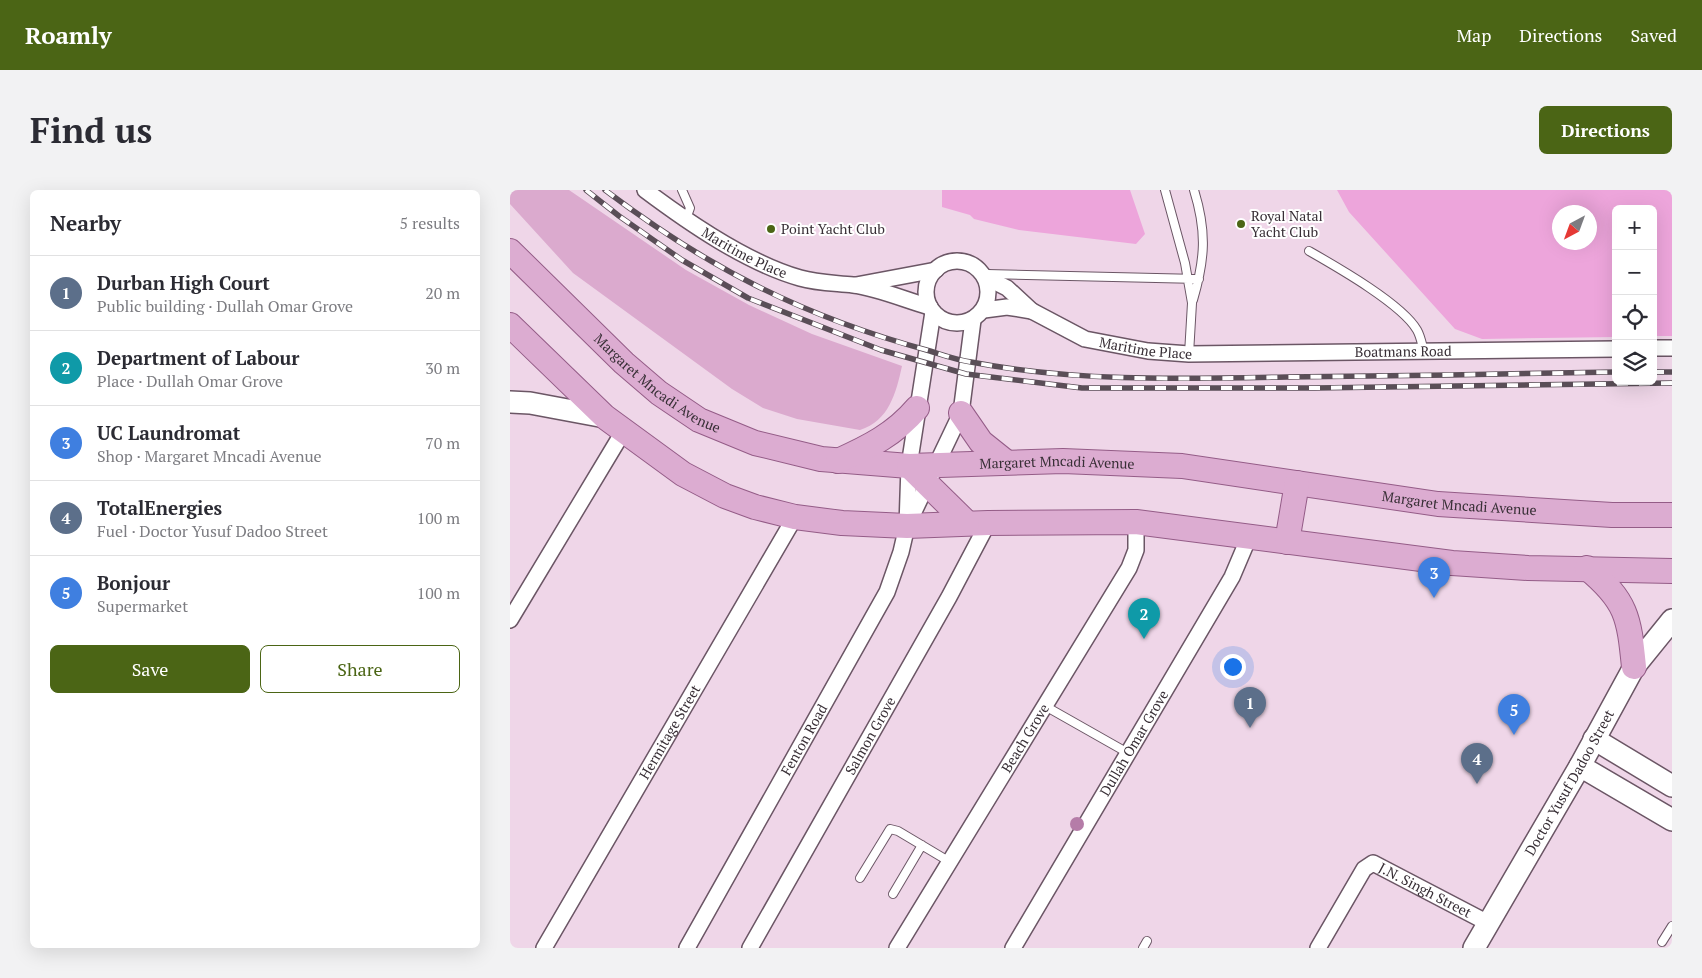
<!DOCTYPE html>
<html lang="en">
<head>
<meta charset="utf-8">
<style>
  :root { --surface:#fff; --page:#f2f2f3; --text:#2b2b33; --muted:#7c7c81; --line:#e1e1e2; --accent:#4b6515 }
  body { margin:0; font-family:"PT Serif",serif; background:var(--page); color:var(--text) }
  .controls { position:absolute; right:15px; top:15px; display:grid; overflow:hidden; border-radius:8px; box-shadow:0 5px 20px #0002 }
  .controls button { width:45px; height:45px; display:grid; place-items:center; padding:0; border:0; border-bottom:1px solid var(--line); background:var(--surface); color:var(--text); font:25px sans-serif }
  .compass { position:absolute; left:1042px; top:15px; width:45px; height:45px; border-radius:50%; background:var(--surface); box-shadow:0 5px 20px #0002; rotate:221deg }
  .you { position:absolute; left:722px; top:476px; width:18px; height:18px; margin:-12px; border:4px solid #fff; border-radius:50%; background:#1a73e8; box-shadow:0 0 0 8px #1a73e833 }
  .badge { display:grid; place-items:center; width:32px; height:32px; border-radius:50%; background:var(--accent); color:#fff; font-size:16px; font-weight:700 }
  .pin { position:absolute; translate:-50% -41px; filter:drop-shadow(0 1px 2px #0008) }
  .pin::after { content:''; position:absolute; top:26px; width:18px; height:15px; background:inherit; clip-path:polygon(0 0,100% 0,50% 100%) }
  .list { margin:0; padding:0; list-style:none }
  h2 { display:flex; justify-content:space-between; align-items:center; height:65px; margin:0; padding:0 20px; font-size:21px }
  h2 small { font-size:16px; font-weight:400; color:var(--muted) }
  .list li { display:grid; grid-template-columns:32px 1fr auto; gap:15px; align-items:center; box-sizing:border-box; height:75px; padding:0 20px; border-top:1px solid var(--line) }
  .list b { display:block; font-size:19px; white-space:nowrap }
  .list p { margin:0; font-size:16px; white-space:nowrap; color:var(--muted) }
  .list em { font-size:16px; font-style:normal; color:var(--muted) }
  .actions { display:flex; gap:10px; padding:15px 20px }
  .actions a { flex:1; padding:11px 0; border:1px solid var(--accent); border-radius:8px; text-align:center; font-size:18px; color:var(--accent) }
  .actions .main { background:var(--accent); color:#fff }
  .icon { flex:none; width:28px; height:28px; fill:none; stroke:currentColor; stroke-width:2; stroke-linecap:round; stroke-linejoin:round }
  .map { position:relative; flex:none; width:1162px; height:758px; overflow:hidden; border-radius:8px }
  header { display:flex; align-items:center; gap:30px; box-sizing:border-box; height:70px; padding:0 25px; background:var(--accent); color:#fff }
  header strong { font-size:24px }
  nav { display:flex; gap:28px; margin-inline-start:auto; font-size:18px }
  .intro { display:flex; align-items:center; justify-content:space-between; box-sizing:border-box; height:120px; padding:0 30px }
  h1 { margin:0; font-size:35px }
  .button { padding:12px 22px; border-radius:8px; background:var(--accent); color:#fff; font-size:18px; font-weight:700 }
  main { display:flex; gap:30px; padding:0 30px }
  aside { flex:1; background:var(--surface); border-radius:8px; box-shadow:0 5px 20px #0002 }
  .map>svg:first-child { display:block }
  .green { fill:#dbaace }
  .water { fill:#eda5db; fill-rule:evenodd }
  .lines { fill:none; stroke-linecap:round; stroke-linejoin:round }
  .lane-casing { stroke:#6b5665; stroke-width:10 }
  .street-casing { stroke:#6b5665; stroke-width:18 }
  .secondary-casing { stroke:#6b5665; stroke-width:24 }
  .primary-casing { stroke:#945c87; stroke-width:26 }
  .lane { stroke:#fff; stroke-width:8 }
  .street { stroke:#fff; stroke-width:15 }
  .secondary { stroke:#fff; stroke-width:21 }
  .primary { stroke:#dcacd1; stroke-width:24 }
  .rail-casing { stroke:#5a4e57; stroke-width:5.5 }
  .rail { stroke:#fff; stroke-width:4; stroke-dasharray:11; stroke-linecap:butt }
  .tree { fill:#b57ca8 }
  .poi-dot { fill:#4b6515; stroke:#fff; stroke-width:2 }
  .labels { text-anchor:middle; stroke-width:4; stroke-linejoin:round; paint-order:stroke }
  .poi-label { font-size:14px; fill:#382f36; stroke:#fff; text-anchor:start }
  .street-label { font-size:14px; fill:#382f36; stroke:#fff }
</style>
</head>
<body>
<header>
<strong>Roamly</strong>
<nav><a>Map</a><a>Directions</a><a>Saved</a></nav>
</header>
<div class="intro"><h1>Find us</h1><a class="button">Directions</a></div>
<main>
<aside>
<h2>Nearby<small>5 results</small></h2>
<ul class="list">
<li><span class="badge" style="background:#5c6f8a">1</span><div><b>Durban High Court</b><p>Public building · Dullah Omar Grove</p></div><em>20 m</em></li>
<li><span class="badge" style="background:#0f9aa8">2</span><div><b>Department of Labour</b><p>Place · Dullah Omar Grove</p></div><em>30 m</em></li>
<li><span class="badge" style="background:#3f7fe0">3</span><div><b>UC Laundromat</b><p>Shop · Margaret Mncadi Avenue</p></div><em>70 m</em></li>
<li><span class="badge" style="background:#5c6f8a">4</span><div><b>TotalEnergies</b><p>Fuel · Doctor Yusuf Dadoo Street</p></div><em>100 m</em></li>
<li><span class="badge" style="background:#3f7fe0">5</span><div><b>Bonjour</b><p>Supermarket</p></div><em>100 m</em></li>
</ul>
<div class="actions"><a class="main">Save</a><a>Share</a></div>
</aside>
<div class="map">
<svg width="1162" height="758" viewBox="0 0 1162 758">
  <rect width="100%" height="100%" fill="#efd6e8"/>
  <path class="green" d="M0,0h59l117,80 63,35 63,29 90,32c-6,27 -13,55 -42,64l-63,-11 -34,-11 -31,-19 -159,-116 -63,-69z"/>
  <path class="water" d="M432,0h188l15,44 -9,10 -117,-14 -45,-11 -4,-4 -28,-8z
    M827,0h335v146h-19v-127h-37v128l-134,2 -27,-10 -106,-117zM1080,22v30h-30v-30z"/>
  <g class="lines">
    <g class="lane-casing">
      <path id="lane" d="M172,0l8,18 -4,11
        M655,0l20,73 7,40 -3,51
        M799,61c28,16 93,53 108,79 4,7 5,15 7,22
        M477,84l212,5
        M683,110c12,-41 14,-68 1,-110
        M535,516l83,47
        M350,688l30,-49 8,2 52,31
        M383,704l29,-49
        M1152,752l10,-16
        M633,758l4,-7"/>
    </g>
    <g class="street-casing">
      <g id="street">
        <path id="s1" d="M135,0c44,33 102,73 155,88 17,5 35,5 53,7 25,3 52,15 77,22"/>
        <circle cx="447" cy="102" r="31"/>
        <path id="s2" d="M475,87l22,11 25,23 53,28 63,12 41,3 427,-5"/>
        <path d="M346,95l80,-15"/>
        <path d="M474,120l23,-3 25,4"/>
        <path d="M1143,158h19"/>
        <path d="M400,330l51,-107 12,-93"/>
        <path d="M0,430l113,-188"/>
        <path id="s3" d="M34,758l251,-431"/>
        <path id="s4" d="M177,758l200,-356 14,-40 6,-26 2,-60 24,-154"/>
        <path id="s5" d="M240,758l199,-351 39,-74"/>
        <path id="s6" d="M387,758l232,-380 7,-18v-28"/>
        <path id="s7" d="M503,758l219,-371 17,-40"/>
        <path id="s8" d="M808,758l46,-79 9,-6 115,60"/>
      </g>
    </g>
    <g class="secondary-casing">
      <g id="secondary">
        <path d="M0,212l20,1 75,14"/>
        <path d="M1084,549l78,47"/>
        <path d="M1070,576l92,54"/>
        <path id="s9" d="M964,758l106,-182 54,-99 38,-47"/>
      </g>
    </g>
    <g class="primary-casing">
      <g id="primary">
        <path id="s10" d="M0,61l114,112 35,30 40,27 56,23 66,16 88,7 154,-5 119,5 256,38 174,11h60"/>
        <path d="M0,135l95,92 78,57 42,22 30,11 40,10 47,6 65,3 81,-3 148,-1 316,41 76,5 144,3"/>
        <path d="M451,223l20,29 25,20"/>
        <path d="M328,271c31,-14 57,-27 79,-53"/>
        <path d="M399,276l58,57"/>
        <path d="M777,352l10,-59"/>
        <path d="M1077,378c40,33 42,49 47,99"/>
      </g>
    </g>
    <use href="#lane" class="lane"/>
    <use href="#street" class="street"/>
    <use href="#secondary" class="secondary"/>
    <use href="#primary" class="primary"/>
    <g class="rail-casing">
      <path id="rail" d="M76,0l33,26 63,44 66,38 133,52 85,24 116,14h233l357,-5
        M95,0c103,78 199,127 325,161 13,4 27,9 41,11 105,20 210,17 316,15 110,-1 219,-3 329,-5
        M1143,182h19"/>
    </g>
    <use href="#rail" class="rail"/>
  </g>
  <circle class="tree" cx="567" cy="634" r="7"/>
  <g class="poi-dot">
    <circle cx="731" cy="34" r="5"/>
    <circle cx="261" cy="39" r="5"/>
  </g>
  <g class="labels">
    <g class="poi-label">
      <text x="741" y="31">Royal Natal<tspan x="741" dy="16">Yacht Club</tspan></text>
      <text x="271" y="44">Point Yacht Club</text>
    </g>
    <g class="street-label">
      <text dy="5" stroke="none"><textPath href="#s1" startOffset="118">Maritime Place</textPath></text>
      <text dy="5" stroke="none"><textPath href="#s2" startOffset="180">Maritime Place</textPath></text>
      <text dy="5" stroke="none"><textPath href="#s2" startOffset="438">Boatmans Road</textPath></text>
      <text dy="5" stroke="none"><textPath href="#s10" startOffset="199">Margaret Mncadi Avenue</textPath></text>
      <text dy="5" stroke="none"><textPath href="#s10" startOffset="619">Margaret Mncadi Avenue</textPath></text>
      <text dy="5" stroke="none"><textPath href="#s10" startOffset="1024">Margaret Mncadi Avenue</textPath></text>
      <text dy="5" stroke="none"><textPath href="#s3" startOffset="250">Hermitage Street</textPath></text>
      <text dy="5" stroke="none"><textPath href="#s5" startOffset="244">Salmon Grove</textPath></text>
      <text dy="5" stroke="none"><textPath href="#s6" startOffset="246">Beach Grove</textPath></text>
      <text dy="5" stroke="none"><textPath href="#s4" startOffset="239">Fenton Road</textPath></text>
      <text dy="5" stroke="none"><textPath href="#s7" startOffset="238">Dullah Omar Grove</textPath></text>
      <text dy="5" stroke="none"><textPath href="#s9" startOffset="191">Doctor Yusuf Dadoo Street</textPath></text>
      <text dy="5" stroke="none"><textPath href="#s8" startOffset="161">J.N. Singh Street</textPath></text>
    </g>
  </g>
</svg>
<div class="controls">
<button>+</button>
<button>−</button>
<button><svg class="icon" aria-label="locate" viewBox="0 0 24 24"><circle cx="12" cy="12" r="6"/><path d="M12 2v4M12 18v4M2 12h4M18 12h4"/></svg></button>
<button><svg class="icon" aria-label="layers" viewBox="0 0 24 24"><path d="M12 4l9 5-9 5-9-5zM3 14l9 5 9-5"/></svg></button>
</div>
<svg class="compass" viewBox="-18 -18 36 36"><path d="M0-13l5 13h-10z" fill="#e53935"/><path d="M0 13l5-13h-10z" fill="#7c7c81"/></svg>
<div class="you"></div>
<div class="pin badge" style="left:740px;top:538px;background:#5c6f8a">1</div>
<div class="pin badge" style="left:634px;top:449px;background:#0f9aa8">2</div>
<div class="pin badge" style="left:924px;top:408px;background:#3f7fe0">3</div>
<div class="pin badge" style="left:967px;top:594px;background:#5c6f8a">4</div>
<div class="pin badge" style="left:1004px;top:545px;background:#3f7fe0">5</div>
</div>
</main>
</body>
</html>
